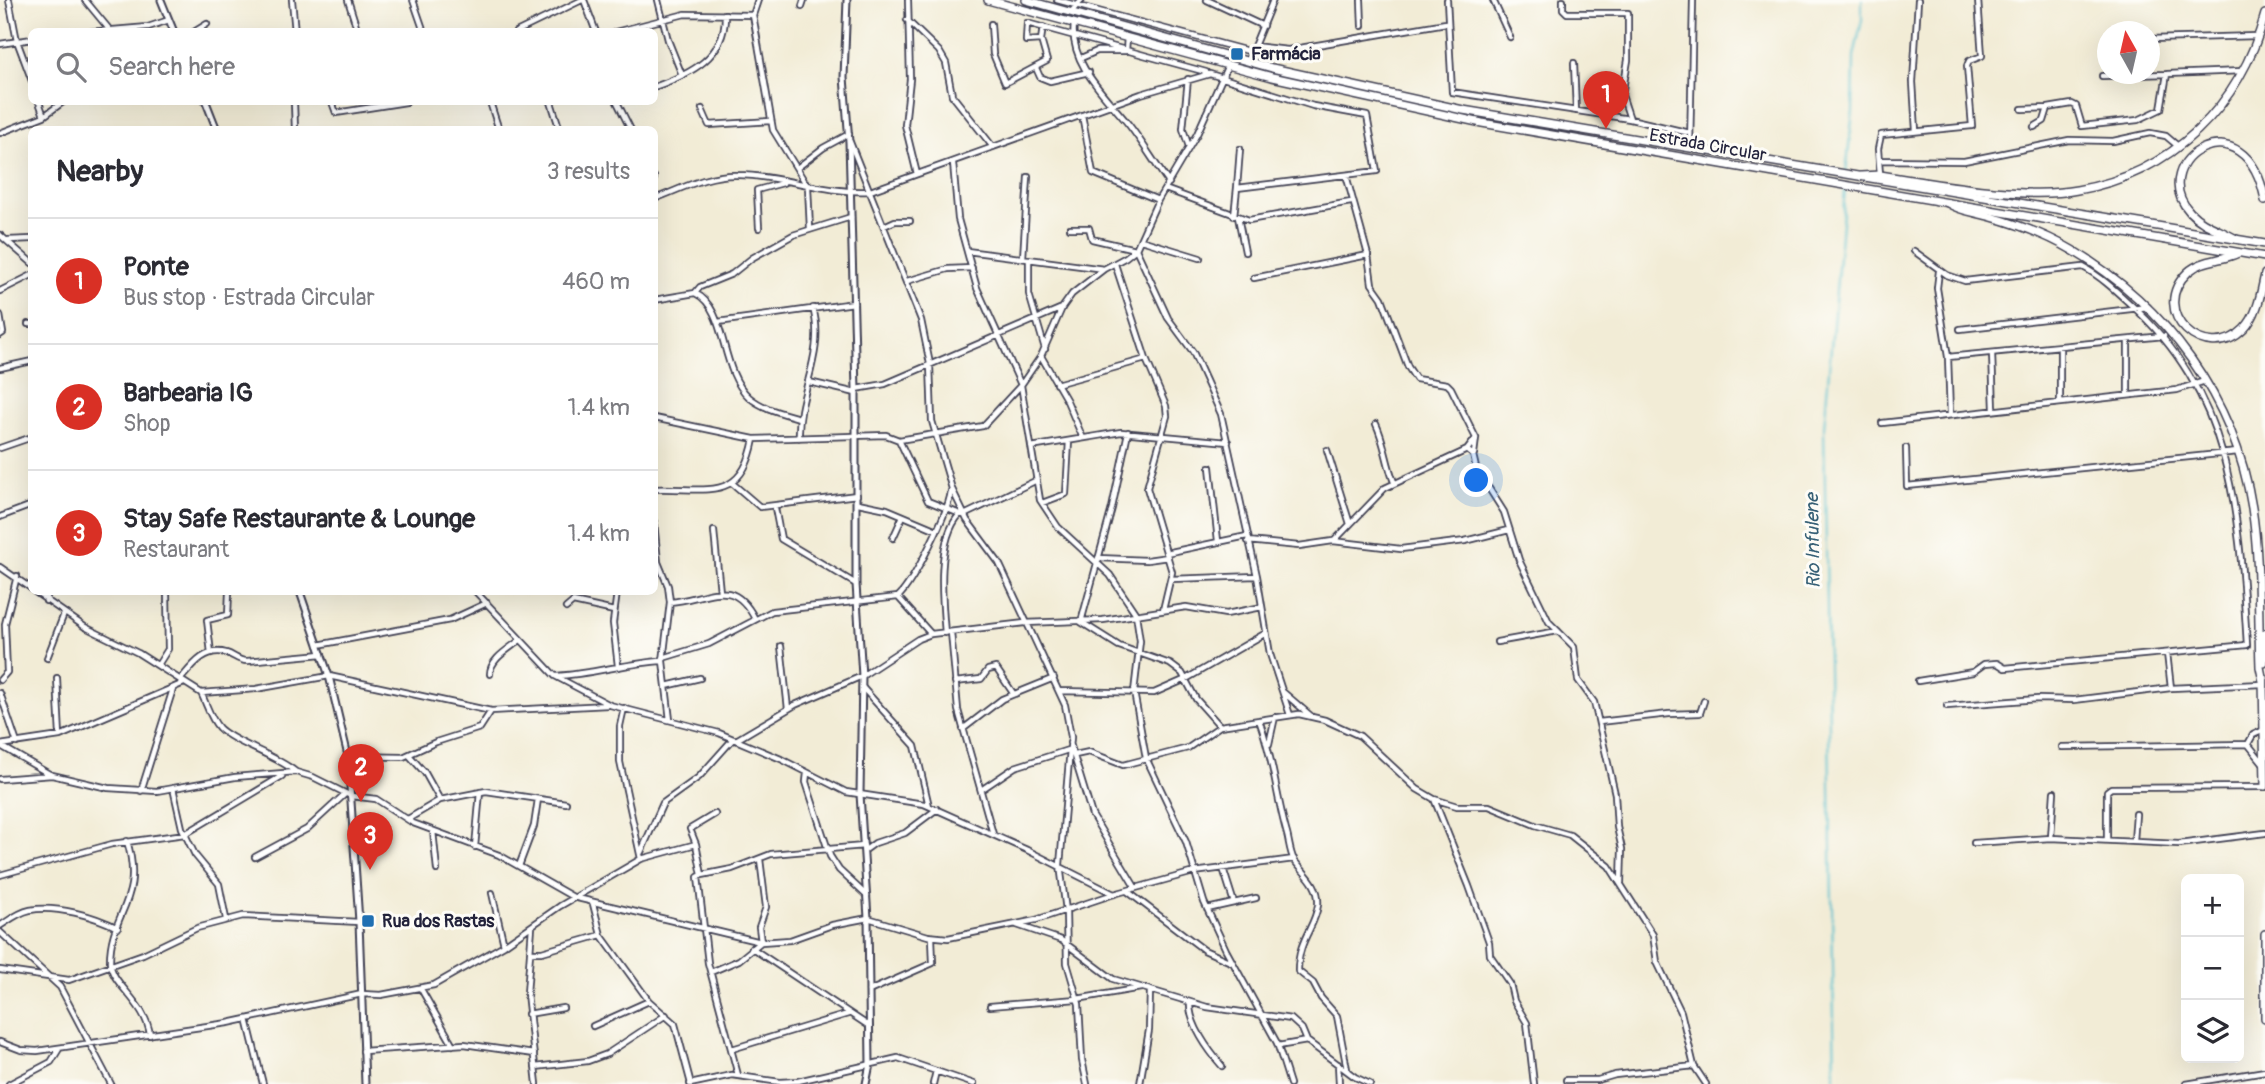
<!DOCTYPE html>
<html lang="en">
<head>
<meta charset="utf-8">
<style>
  :root { --surface:#fff; --page:#f2f2f3; --text:#2b2b33; --muted:#7c7c81; --line:#e1e1e2; --accent:#d93025 }
  body { margin:0; font-family:Pangolin,sans-serif; background:var(--page); color:var(--text) }
  .controls { position:absolute; right:21px; bottom:21px; display:grid; overflow:hidden; border-radius:10px; box-shadow:0 7px 28px #0002 }
  .controls button { width:63px; height:63px; display:grid; place-items:center; padding:0; border:0; border-bottom:2px solid var(--line); background:var(--surface); color:var(--text); font:35px sans-serif }
  .compass { position:absolute; left:2097px; top:21px; width:63px; height:63px; border-radius:50%; background:var(--surface); box-shadow:0 7px 28px #0002; rotate:352deg }
  .you { position:absolute; left:1477px; top:481px; width:24px; height:24px; margin:-18px; border:5px solid #fff; border-radius:50%; background:#1a73e8; box-shadow:0 0 0 10px #1a73e833 }
  .badge { display:grid; place-items:center; width:46px; height:46px; border-radius:50%; background:var(--accent); color:#fff; font-size:23px; font-weight:700 }
  .pin { position:absolute; translate:-50% -58px; filter:drop-shadow(0 2px 4px #0008) }
  .pin::after { content:''; position:absolute; top:37px; width:24px; height:21px; background:inherit; clip-path:polygon(0 0,100% 0,50% 100%) }
  .list { margin:0; padding:0; list-style:none }
  h2 { display:flex; justify-content:space-between; align-items:center; height:91px; margin:0; padding:0 28px; font-size:30px }
  h2 small { font-size:23px; font-weight:400; color:var(--muted) }
  .list li { display:grid; grid-template-columns:46px 1fr auto; gap:21px; align-items:center; box-sizing:border-box; height:126px; padding:0 28px; border-top:2px solid var(--line) }
  .list b { display:block; font-size:26px; white-space:nowrap }
  .list p { margin:0; font-size:23px; white-space:nowrap; color:var(--muted) }
  .list em { font-size:23px; font-style:normal; color:var(--muted) }
  .icon { flex:none; width:38px; height:38px; fill:none; stroke:currentColor; stroke-width:2; stroke-linecap:round; stroke-linejoin:round }
  .map { position:relative; flex:none; width:2265px; height:1084px; overflow:hidden }
  .search { position:absolute; background:var(--surface); box-shadow:0 7px 28px #0002; left:28px; top:28px; width:630px; height:77px; display:flex; align-items:center; gap:18px; box-sizing:border-box; padding:0 24px; border-radius:10px; color:var(--muted); font-size:26px }
  .panel { position:absolute; background:var(--surface); box-shadow:0 7px 28px #0002; left:28px; top:126px; width:630px; height:469px; border-radius:10px }
  .map>svg:first-child { display:block }
  .lines { fill:none; stroke-linecap:round; stroke-linejoin:round }
  .stream { stroke:#53bece; stroke-width:2 }
  .minor-casing { stroke:#414052; stroke-width:8 }
  .tertiary-casing { stroke:#414052; stroke-width:9 }
  .primary-casing { stroke:#414052; stroke-width:10 }
  .trunk-casing { stroke:#414052; stroke-width:10 }
  .minor { stroke:#fff; stroke-width:4.5 }
  .tertiary { stroke:#fff; stroke-width:5 }
  .primary { stroke:#fff; stroke-width:7 }
  .trunk { stroke:#fff; stroke-width:7 }
  .poi-dot { fill:#1f6fb2; stroke:#fdfcf7; stroke-width:2.5 }
  .labels { text-anchor:middle; stroke-width:6; stroke-linejoin:round; paint-order:stroke }
  .poi-label { font-size:18px; font-weight:bold; fill:#22223b; stroke:#fdfcf7; text-anchor:start }
  .street-label { font-size:18px; fill:#22223b; stroke:#fdfcf7 }
  .water-label { font-size:19px; font-style:italic; fill:#366076; stroke:#fdfcf7 }
</style>
</head>
<body>
<div class="map">
<svg width="2265" height="1084" viewBox="0 0 2265 1084">
  <rect width="100%" height="100%" fill="#fdfcf7"/>
  <filter id="ink" filterUnits="userSpaceOnUse"><feTurbulence type="fractalNoise" baseFrequency=".0143" numOctaves="2"/><feDisplacementMap in="SourceGraphic" scale="14" xChannelSelector="R" yChannelSelector="G"/><feConvolveMatrix kernelMatrix="1 2 1 2 8 2 1 2 1" color-interpolation-filters="sRGB"/></filter>
  <filter id="wash" filterUnits="userSpaceOnUse"><feTurbulence type="fractalNoise" baseFrequency=".00686" numOctaves="4" result="noise"/><feDisplacementMap in="SourceGraphic" scale="28" xChannelSelector="R" yChannelSelector="G"/><feGaussianBlur stdDeviation="1.57" result="paint"/><feColorMatrix in="noise" values="0 0 0 0 0 0 0 0 0 0 0 0 0 0 0 0 0 1.4 0 .05"/><feComposite in="paint" operator="in"/></filter>
  <g filter="url(#wash)">
    <rect width="100%" height="100%" fill="#f2ecd6"/>
    <g class="lines">
      <path class="stream" d="M1846,173l7,-62 1,-55 8,-36v-20
        M1835,1084l-11,-657 21,-238"/>
    </g>
  </g>
  <g filter="url(#ink)">
    <g class="lines">
      <g class="minor-casing">
        <path id="minor" d="M9,0l8,41 15,40
          M85,0l24,29
          M292,0l3,32
          M348,0l10,32
          M413,0l11,32
          M584,0l12,32
          M658,0l10,40 14,35
          M758,0l-5,15 20,115 35,57 2,42
          M908,0l2,79 -5,46 12,49
          M1057,0l195,52
          M1207,0l56,26
          M1361,0l1,26
          M1447,0l5,92 178,27 60,14
          M1493,0l17,37
          M1563,0v9l4,4h61v47l-6,35 8,24
          M802,6l2,-6
          M1071,12l11,-12
          M907,20l32,31 7,12 6,32 41,52
          M991,24l2,30 12,29 42,-22 -6,-21 2,-13
          M1074,24c-5,40 32,72 55,101 14,18 26,39 40,58
          M89,32l59,-5 21,-7
          M194,32l13,-8
          M516,32l66,-32
          M615,32l70,-18 68,1
          M2150,39l107,-3
          M1041,40l-15,1 1,-18 179,49
          M0,44l32,-5
          M1254,46l34,4 158,-27
          M1081,58l16,-7h29l1,-14
          M1248,61l25,-61
          M1574,63l2,48
          M1036,68l4,9 10,4 39,-9
          M2102,76l65,-2
          M1188,79l-5,50 6,18
          M654,87c37,-13 72,-30 71,-73
          M39,102l5,14
          M294,102l1,28
          M332,102l4,11 70,-11
          M490,102l9,28
          M551,102l9,28
          M617,102l14,28
          M702,109l7,16 62,-4
          M2022,109l26,-1
          M1082,115l11,58 65,27
          M2034,127l10,-6 4,-13 24,-4 4,2 6,20 56,-6 23,-11 6,-35 76,-3
          M1916,131l-3,-49 5,-82
          M0,133l44,-17 19,-14
          M850,142l71,178 9,44 2,57 20,68 15,31 32,43 66,142 6,32 -11,128 6,46 1,52 12,41 3,56 5,24
          M1690,147l3,-147
          M1879,160l85,1 105,-21 44,1 37,-8 16,3 13,11
          M953,163l5,56 19,69 44,97 19,115 18,27 52,48 26,39 4,27 -6,51 12,66 40,84 18,60 22,48 51,93 13,41
          M797,168l26,-20 26,-14
          M1880,174l-2,-25 3,-14 91,-9 -5,-60 2,-5 13,-5 -4,-56
          M1346,175l22,80 4,29 10,14 26,69 8,12 31,5 4,4 25,50 -2,16
          M654,177v1
          M1237,188l3,-39
          M1165,189l84,31 102,-18
          M654,199c27,-10 54,-25 83,-24 45,0 87,19 133,16l271,-97 69,-20 103,32 54,10 10,55 -140,17 -3,28
          M1238,217l7,35
          M884,226l11,-5h15
          M759,228l-2,-38 26,-7
          M1070,228h19l3,11 43,10
          M0,235l32,28
          M8,240l24,-1
          M1141,240l59,18
          M1136,249l32,69 25,34 28,62 36,162 13,78 20,61
          M967,251l137,18 22,-12 10,-8 22,-49 39,-66 31,-69
          M1914,251l33,24 18,6 118,-14c17,9 32,23 46,36 105,92 110,213 118,342l-242,23 -8,-5 -13,1 -11,8 -55,9
          M1023,258l5,-81
          M1029,259v35l16,55
          M1115,264l31,95 20,47 1,10 -20,72 25,84 -9,38
          M1939,271l-2,17 11,69 2,57
          M1254,278l114,-23
          M907,281l41,-12 24,-1
          M0,291l32,-16
          M695,293c33,16 24,77 54,104 14,12 33,16 50,21
          M654,300l41,-7 5,-6 32,-13 20,-16 41,-23 58,-18
          M0,315l3,18 -3,2
          M718,322l136,-19
          M28,324h4
          M1960,329l188,-22
          M2128,340v55
          M2060,347v56
          M1992,353l2,57
          M1041,356l26,45 15,35
          M1948,357l216,-21
          M0,368l32,-7
          M809,382l47,11
          M1056,384l90,-25
          M856,389l29,-5 177,-76
          M654,418l100,21 132,-4 13,5 84,-14 38,-41 20,-29 21,-48 10,-14 32,-25
          M1882,423l295,-33 28,-9
          M1376,424c9,19 10,38 18,58
          M1128,432l-16,76 -31,114 38,24 51,18 12,9 14,26 24,27
          M799,438c-2,-45 27,-84 14,-130
          M899,440l29,61 32,13 4,1 71,-34
          M1031,447l90,-15 107,10
          M0,448l32,-11
          M1906,448l1,38 331,-34
          M1327,450l23,74
          M1467,450l6,5 3,13 28,44 15,48 30,62 25,25 4,33 16,22 21,92 2,33 5,22 -1,34
          M1210,467l8,74
          M732,483l28,24 97,-12
          M654,489c52,-2 88,15 100,-50
          M858,503l29,6 50,21
          M1042,503l24,-9 3,-53
          M775,508l6,31 75,45
          M0,517l32,-12
          M654,522l4,40 10,24 2,16 -7,59 7,59
          M714,531l6,61
          M893,538l10,-22
          M1248,541l51,5 34,-5 68,8 64,-8 44,-11
          M1334,541l51,-53 82,-38 9,-12
          M1166,553l81,-17
          M1098,558l49,2 21,-3
          M0,567l32,22
          M1171,579l86,-3
          M35,592l50,35 53,26 63,40 55,-4 73,-13 162,35 117,-6
          M476,592l79,84 55,29 109,28 62,26 65,33 78,12 103,46 87,44
          M617,592l-4,31 5,43
          M898,597l33,37
          M46,601l2,-9
          M670,602c38,-3 62,-28 85,17
          M566,608l7,-6 41,9
          M951,632l7,78 35,124
          M945,633c-3,-34 -9,-93 15,-119
          M1497,642l61,-11
          M318,645l132,-25 37,-17
          M781,646l7,63
          M211,653l-4,-33 21,-5 1,-23
          M2167,653l4,35 92,-4
          M47,658l17,-44
          M663,658l46,-14 63,-33 126,-14c15,-14 51,-86 53,-106
          M158,665l10,-16 -1,-57
          M490,674c0,-15 19,-25 30,-34
          M556,676c37,-2 70,-13 107,-15
          M57,678l3,58
          M0,680l7,-8 -2,-48 12,-48
          M180,680c12,-14 25,-33 46,-27 8,2 12,8 21,8l75,-7
          M955,682l26,-3 7,-9 8,-2 17,25
          M666,686l34,-8
          M862,687l53,59 14,60
          M1059,691l95,2 32,-14 80,-46
          M1283,692l28,24
          M0,693l17,50
          M201,693c6,12 9,25 18,35 15,15 55,26 77,44
          M1947,706l91,-7 36,1 97,-12
          M624,708l-4,18v36l21,97 55,-15 6,31 30,-6 39,-15 93,-8
          M1259,720c14,36 17,76 28,114 2,7 3,19 7,26 10,14 26,24 24,45 -3,23 -20,34 -20,66l15,12 8,15 16,18 10,53
          M1599,722l70,-8 31,-1 4,-12
          M963,729l39,-30 52,-21
          M736,740l59,-35 67,-29 56,-37 13,-5 94,-11 78,-3 83,-13 40,7 36,-7
          M1070,743l22,72 43,72
          M1269,744l6,-27
          M0,745l60,-9 124,-53
          M1,746l50,29
          M2062,747l186,-3
          M409,755l16,18 15,27
          M1075,755l14,-3 34,13 65,-17 32,-22 79,-12 26,6 35,16 57,53 17,10 23,7h32l46,19 35,10 39,31 44,69 4,27 24,50 13,54 12,18
          M348,756l55,1 33,-15 44,-14 11,-17
          M2264,764l-16,-20 5,-9 11,-5
          M807,773l-1,9 24,74 9,14 28,26
          M0,779l52,-4 56,13 49,3 78,-14 61,-5 17,5 38,19 25,3 37,24 86,32 74,42 188,45 29,-2 42,-15 36,-7 60,18 20,2 88,-18 78,-26 80,-22 100,-13
          M173,788l9,40 13,27 24,29 7,35
          M981,790l34,-23 53,-17
          M141,791l32,-102
          M1434,799l35,87 20,56 1,13 20,29 4,17 13,22 7,61
          M408,819l32,-19 46,-9 80,12
          M433,831l4,39
          M2051,838l3,-46
          M2107,839v-48l4,-3 154,-1
          M127,841c18,60 -17,71 -17,120 0,23 36,41 40,74
          M2134,841l2,-27
          M1974,843l77,-5 128,6 86,-11
          M696,844l-6,-15 25,-15
          M475,847l5,-55
          M864,851l11,-8 30,-10 32,-24
          M641,852l22,-49 36,-26 34,-38
          M255,857l52,-28 38,-35
          M519,866l15,-40 4,-27
          M1223,868l11,35
          M0,875l112,-31 73,-10 97,-58
          M702,875l-4,2 10,86 30,112
          M1127,891l77,59 29,13
          M492,893l12,52
          M593,904l8,31 48,66 26,23 16,60
          M1207,909l49,-11
          M1017,925l44,15 52,39 94,28 84,12 11,10 5,12
          M0,926c9,-6 19,-14 30,-16 25,-5 65,6 88,18
          M532,927l-5,66 10,91
          M0,932l60,55 51,97
          M752,948l117,78
          M530,952h12l59,-17
          M0,970l69,10 74,-26 54,-26 46,-12 116,6
          M711,972l28,-12 22,-18 -2,-15 7,-20 -6,-48
          M421,989l32,56
          M869,991l64,-28 -1,-26
          M1190,1003c-1,21 19,48 32,63
          M990,1006l87,-7 64,-11
          M528,1014l35,-6
          M247,1019l16,65
          M593,1026l56,-25
          M0,1042l21,8 16,1 191,-28 134,-29 19,1 53,-10 70,-40 56,-39 81,-47
          M1278,1046l29,-5 48,36 15,7
          M732,1049l116,-35
          M363,1051l101,-7 70,10
          M1338,1064l1,20
          M535,1067l53,-6 19,-7 59,-39
          M1566,1080h32l17,-5 79,-9
          M9,1084l42,-22 8,-13
          M690,1084l42,-9 48,7 18,-1 100,-23 76,26
          M933,1084l3,-13
          M1140,1084l9,-54 1,-40
          M2186,1084l79,-13"/>
      </g>
      <g class="tertiary-casing">
        <path id="tertiary" d="M161,0l13,32
          M847,0l-3,77 5,65 7,247v195l6,92 -2,118 8,124 2,146 -4,20
          M206,102l11,28
          M300,592l29,84 19,80 11,166 6,162"/>
      </g>
      <g class="primary-casing">
        <path id="primary" d="M988,0l284,77 210,46 783,134
          M1026,0l246,68 191,42 802,134"/>
      </g>
      <g class="trunk-casing">
        <path id="trunk" d="M1861,176l19,-1c53,9 146,25 197,15 95,-16 164,-85 188,-176
          M1948,203c12,8 27,9 40,13 29,8 59,19 84,34 94,55 163,149 180,258 8,52 6,106 8,159l3,14
          M2236,239c-15,-9 -34,-14 -46,-27 -46,-51 56,-115 75,-12
          M2238,253c-16,8 -36,6 -50,19 -42,40 18,95 56,57 14,-14 17,-37 21,-55
          M2264,663l1,-30
          M2263,678l2,108
          M2265,934v84"/>
      </g>
      <use href="#minor" class="minor"/>
      <use href="#tertiary" class="tertiary"/>
      <use href="#primary" class="primary"/>
      <use href="#trunk" class="trunk"/>
    </g>
  </g>
  <g class="poi-dot">
    <rect x="1230" y="47" width="14" height="14" rx="3.5"/>
    <rect x="361" y="914" width="14" height="14" rx="3.5"/>
  </g>
  <g class="labels">
    <g class="poi-label">
      <text x="1251" y="60">Farmácia</text>
      <text x="382" y="927">Rua dos Rastas</text>
    </g>
    <g class="street-label">
      <text transform="translate(1708 145) rotate(10)" y="6">Estrada Circular</text>
    </g>
    <g class="water-label">
      <text transform="translate(1812 541) rotate(-91)" y="7">Rio Infulene</text>
    </g>
  </g>
</svg>
<div class="controls">
<button>+</button>
<button>−</button>
<button><svg class="icon" aria-label="layers" viewBox="0 0 24 24"><path d="M12 4l9 5-9 5-9-5zM3 14l9 5 9-5"/></svg></button>
</div>
<svg class="compass" viewBox="-18 -18 36 36"><path d="M0-13l5 13h-10z" fill="#e53935"/><path d="M0 13l5-13h-10z" fill="#7c7c81"/></svg>
<div class="you"></div>
<div class="pin badge" style="left:1606px;top:129px">1</div>
<div class="pin badge" style="left:361px;top:802px">2</div>
<div class="pin badge" style="left:370px;top:870px">3</div>
<div class="search"><svg class="icon" aria-label="search" viewBox="0 0 24 24"><circle cx="10" cy="10" r="6"/><path d="M15 15l6 6"/></svg>Search here</div>
<section class="panel">
<h2>Nearby<small>3 results</small></h2>
<ul class="list">
<li><span class="badge">1</span><div><b>Ponte</b><p>Bus stop · Estrada Circular</p></div><em>460 m</em></li>
<li><span class="badge">2</span><div><b>Barbearia IG</b><p>Shop</p></div><em>1.4 km</em></li>
<li><span class="badge">3</span><div><b>Stay Safe Restaurante &amp; Lounge</b><p>Restaurant</p></div><em>1.4 km</em></li>
</ul>
</section>
</div>
</body>
</html>
